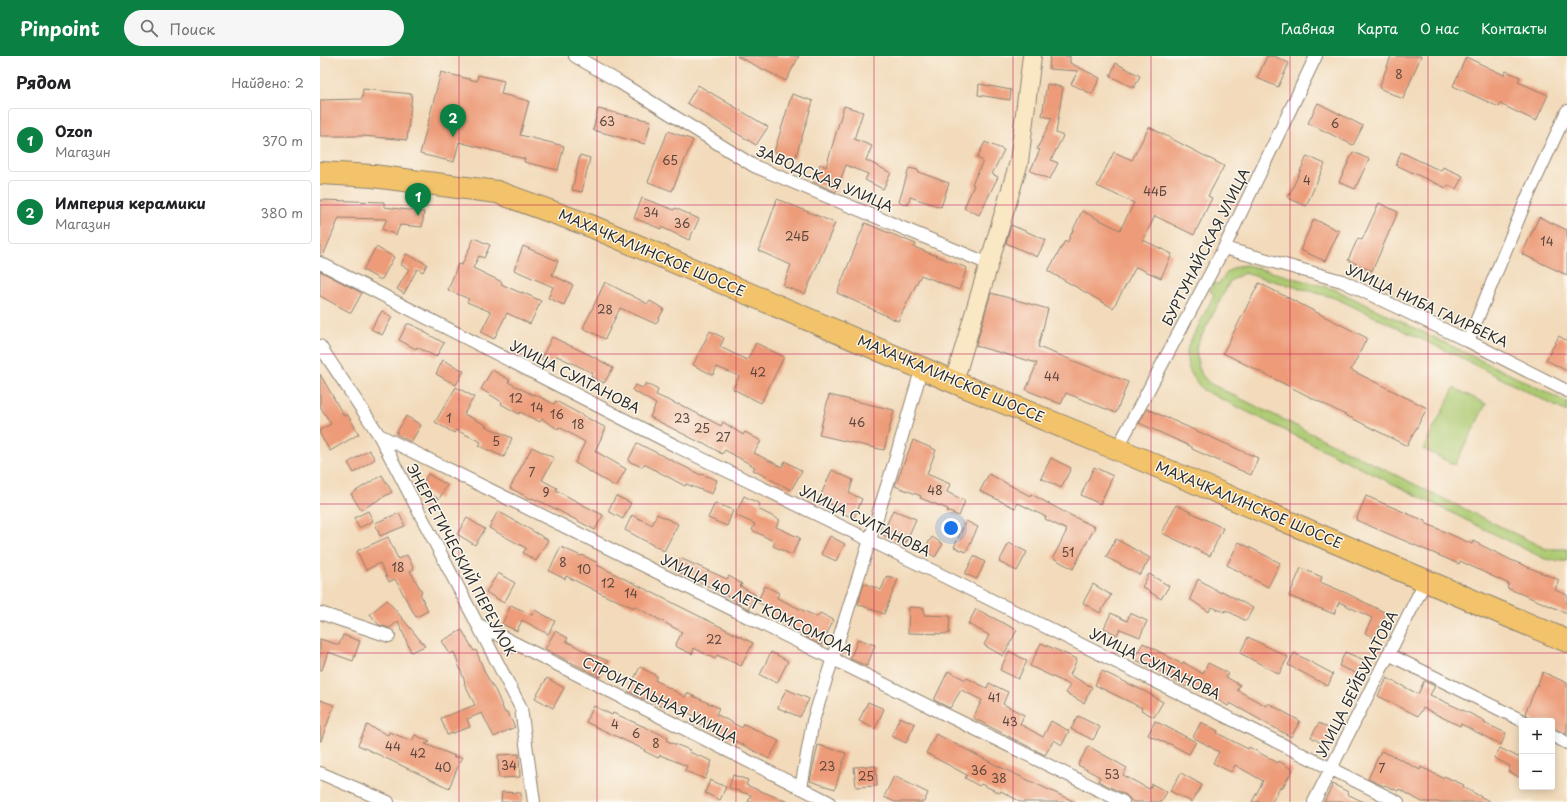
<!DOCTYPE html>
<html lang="ru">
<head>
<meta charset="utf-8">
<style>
  :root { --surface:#fff; --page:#f6f6f6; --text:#202124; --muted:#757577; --line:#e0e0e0; --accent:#0b8043 }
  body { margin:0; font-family:"Playpen Sans",sans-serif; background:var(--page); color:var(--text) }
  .controls { position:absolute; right:12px; bottom:12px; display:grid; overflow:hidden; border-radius:4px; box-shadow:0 2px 10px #0003 }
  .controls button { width:36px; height:36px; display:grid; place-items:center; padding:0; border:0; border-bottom:1px solid var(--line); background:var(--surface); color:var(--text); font:20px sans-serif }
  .you { position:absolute; left:631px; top:472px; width:14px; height:14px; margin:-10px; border:3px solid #fff; border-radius:50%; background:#1a73e8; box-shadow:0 0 0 6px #1a73e833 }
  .badge { display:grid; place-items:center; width:26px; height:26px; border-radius:50%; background:var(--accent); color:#fff; font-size:13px; font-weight:700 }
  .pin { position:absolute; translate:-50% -33px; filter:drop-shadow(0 1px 2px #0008) }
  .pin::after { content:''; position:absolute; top:21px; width:14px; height:12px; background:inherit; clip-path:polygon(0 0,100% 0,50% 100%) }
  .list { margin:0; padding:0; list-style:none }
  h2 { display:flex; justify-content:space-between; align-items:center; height:52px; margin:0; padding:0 16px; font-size:17px }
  h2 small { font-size:13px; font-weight:400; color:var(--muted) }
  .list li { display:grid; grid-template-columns:26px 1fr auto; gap:12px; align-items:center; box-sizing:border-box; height:64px; margin:0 8px 8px; padding:0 8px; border:1px solid var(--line); border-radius:4px }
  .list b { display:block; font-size:15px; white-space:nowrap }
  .list p { margin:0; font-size:13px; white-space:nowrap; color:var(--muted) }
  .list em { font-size:13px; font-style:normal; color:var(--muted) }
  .icon { flex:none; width:22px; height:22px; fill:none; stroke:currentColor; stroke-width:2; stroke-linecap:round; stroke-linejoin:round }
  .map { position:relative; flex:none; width:1247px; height:746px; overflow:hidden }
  header { display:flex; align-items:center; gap:24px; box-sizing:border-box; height:56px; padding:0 20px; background:var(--accent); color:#fff }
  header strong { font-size:19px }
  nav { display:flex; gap:22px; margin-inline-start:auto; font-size:14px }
  .search { width:280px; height:36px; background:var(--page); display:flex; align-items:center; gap:10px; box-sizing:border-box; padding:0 14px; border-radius:22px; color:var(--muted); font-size:15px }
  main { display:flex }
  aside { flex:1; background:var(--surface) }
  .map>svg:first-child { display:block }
  .green { fill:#abc970; stroke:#6b7a4e }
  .building { fill:#ed9b78 }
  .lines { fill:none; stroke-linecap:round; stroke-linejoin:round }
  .street-casing { stroke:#8e8272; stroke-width:14 }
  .secondary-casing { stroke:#8e8272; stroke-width:20 }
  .highway-casing { stroke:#8e8272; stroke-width:24 }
  .street { stroke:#fff; stroke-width:12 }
  .secondary { stroke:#fae7c3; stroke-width:18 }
  .highway { stroke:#f2c36a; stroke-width:22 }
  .grid { fill:none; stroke:#c2185b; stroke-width:1; stroke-opacity:0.55 }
  .labels { text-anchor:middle; stroke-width:3; stroke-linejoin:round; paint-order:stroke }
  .number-label { font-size:12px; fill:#5c473e }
  .street-label { font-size:14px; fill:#2b2b2b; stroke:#fbf7ec }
</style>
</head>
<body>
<header>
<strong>Pinpoint</strong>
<div class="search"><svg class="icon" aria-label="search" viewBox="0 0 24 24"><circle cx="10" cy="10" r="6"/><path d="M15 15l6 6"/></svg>Поиск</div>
<nav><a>Главная</a><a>Карта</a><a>О нас</a><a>Контакты</a></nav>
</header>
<main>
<aside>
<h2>Рядом<small>Найдено: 2</small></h2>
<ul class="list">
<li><span class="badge">1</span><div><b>Ozon</b><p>Магазин</p></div><em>370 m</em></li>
<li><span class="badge">2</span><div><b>Империя керамики</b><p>Магазин</p></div><em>380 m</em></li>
</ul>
</aside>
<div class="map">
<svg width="1247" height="746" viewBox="0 0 1247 746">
  <rect width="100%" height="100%" fill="#fbf7ec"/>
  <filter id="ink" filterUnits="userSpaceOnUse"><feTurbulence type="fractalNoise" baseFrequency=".025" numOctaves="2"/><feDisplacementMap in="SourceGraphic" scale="8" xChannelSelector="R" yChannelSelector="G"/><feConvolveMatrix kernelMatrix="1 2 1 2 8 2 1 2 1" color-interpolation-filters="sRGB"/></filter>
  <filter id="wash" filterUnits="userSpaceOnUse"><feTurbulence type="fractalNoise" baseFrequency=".012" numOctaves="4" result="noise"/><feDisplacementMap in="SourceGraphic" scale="16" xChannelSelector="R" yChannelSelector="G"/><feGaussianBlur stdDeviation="0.9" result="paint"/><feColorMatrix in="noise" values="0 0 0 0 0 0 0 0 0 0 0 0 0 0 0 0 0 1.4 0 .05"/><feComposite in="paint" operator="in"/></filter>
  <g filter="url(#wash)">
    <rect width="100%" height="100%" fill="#f2daba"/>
    <path class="green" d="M926,209l88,24 233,113v10l-110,-56 -122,-58 -91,-25 -14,8 -34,66 2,18 4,10 7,8 337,166h21v12h-8l-14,-2 -342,-169c-12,-14 -19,-25 -15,-44l26,-51 -4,-4 3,-8 6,1c8,-13 12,-18 27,-19z
      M1134,332l32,16 -31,61 -32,-16z"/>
    <g id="blocks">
      <path class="building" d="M417,0h62l-13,25z
        M730,0h20v7l30,15 -8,16 -21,-10 7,-13 -29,-2z
        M947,0h7l15,7 -11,24 -21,-9z
        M1071,0h30l-18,43 -24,-11z
        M1146,1l38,18 2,-4 14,6 -2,5 30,13 -12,26 -36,-17 -1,3 -46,-21z
        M796,7l24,13 -6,12 -24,-12z
        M121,16l36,9 1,-6 26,6 -3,13 28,7 -9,34 44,11 -6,24 -34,-8 1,-3 -66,-17 -5,20 -34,-8z
        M659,28l32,6 -1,10 -32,-5z
        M727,28l16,3 -7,46 7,3 -12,24 7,3 -8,16 -20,-8 10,-21 -3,-1 15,-31 -10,-2z
        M378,29l70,42 -12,18 -69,-42z
        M43,33l49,5 -5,46 -44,-4h-43v-36l42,-1z
        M472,38l21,7 -18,58 -21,-7z
        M998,47l45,23 -10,19 -45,-22z
        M524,50l19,6 -9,27 18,7 -6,14 25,13 -8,16 -18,-9 3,-6 -22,-9 -10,27 -23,-10 7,-18 6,3z
        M278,53l53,12 -6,23 -52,-14z
        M829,71l75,39 -16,30 4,2 -18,37 -39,-19 -12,24 29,14 -11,24 -25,-11 -23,41 -65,-37 17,-30 2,2 15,-32 38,19 14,-27 -37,-17 17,-34 18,8z
        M348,75l25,9 -21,51 -24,-9z
        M665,86l19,8 -12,24 6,3 -19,38 -15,-7 10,-23 -2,-1 11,-23 -6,-3z
        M1033,96l16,7 -14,30 -16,-7z
        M1081,96l40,19 2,-4 20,9 -7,13 -8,-4 -2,3 -50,-23z
        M260,99l10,3 -8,34 -10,-2z
        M987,100l18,8 -19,42 -18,-8z
        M589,112l9,2v2l31,11 -8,24 -31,-10 -2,8 -9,-3z
        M322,142l32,12 1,-2 24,11 -10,21 -28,-13v2l-27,-11z
        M457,143l58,24 -30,71 -22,-8 8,-21 -32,-14z
        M0,144l64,2v5l40,5 -2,15 -22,-2 -4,10 -14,-6 5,-10 -48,-1 -16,38h-3z
        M1059,147l19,9 -26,59 -24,-11 10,-22 4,2z
        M1219,161l28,13v45l-45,-21z
        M994,163l25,12 -14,30 -25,-11z
        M545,167l51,21 -2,3 53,21 -8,22 -38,-15 -23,46 -61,-28z
        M691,169l35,15 -9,17 -31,-14z
        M154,182l16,7 -6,13 -5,-2 -6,12 29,14 -1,2 20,9 1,-1 19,9 -11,23 -23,-11 -13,26 -13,-7 10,-20 -24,-10 2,-3 -21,-9 10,-26 4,1z
        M203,190l35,15 -6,14 21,10 -9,20 -16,-7 5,-11 -39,-17z
        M56,191l18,10 -12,22h-3l-16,-9z
        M86,198l21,10 -4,8 -6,-3 -13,25 -7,-5 12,-20 -8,-4z
        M0,215l42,22 -11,20 -31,-17z
        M285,226l43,22 2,-3 14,8 -8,15 -36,-16 -15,31 -22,-11z
        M939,227l108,55 -16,32 76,38 -20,38 -184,-93z
        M671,237l57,16 -10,38 90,35 -12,31 -50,-20 -5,11 -35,-14 11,-27 -61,-17z
        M62,255l10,6 -10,18 -11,-6z
        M87,268h3l15,7 -1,1 20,11 -8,14 -19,-10 -1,2 -17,-9z
        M390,275l14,7 -4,9 27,13 9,-17 28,14 -23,46 -28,-14 6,-13 -22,-9 -4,8 -20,-10z
        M1239,280l8,5v30l-21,-11z
        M232,281l44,21 17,10 -9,15 -13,-6 2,-4 -36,-17 -4,9 -12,-6z
        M123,304l21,11 -8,14 -20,-11z
        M172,314l18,10 -2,2 25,13 1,-1 20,10 2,-3 50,27 -11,23 31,18 -10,18 -41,-24 10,-21 -26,-15 -1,2 -16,-10 -2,3 -20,-10 -1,2 -18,-10 1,-2 -21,-13z
        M0,318l24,42 3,-2 12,20 -29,17 -10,-17v-4l11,-6 -11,-18z
        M326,327l12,7 -2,5 23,10v-1l42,22 2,-4 20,13 2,-3 16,9 -7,12 28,14 3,-6 17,10 -11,19 -38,-20 2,-3 -30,-17 -3,4 -18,-11 -1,1 -53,-27 6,-13 -24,-14 3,-5 8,3z
        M136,331l18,10 -10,17 22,11 -1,1 27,12 -8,19 -25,-11 2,-4 -25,-12 -2,3 -19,-11z
        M509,339l65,15 -10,40 -65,-15z
        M827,353l111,49 -7,17 -59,-26v-2l-53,-24z
        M86,360l15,9 -10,17 -15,-8z
        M593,384l23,10 -9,24 23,10 -3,8 18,9 -6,15 -12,-5 1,-2 -28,-11 1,-2 -26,-10z
        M317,387l64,32v-1l16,6 -5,14 -26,-10 -1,2 -41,-22 -2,3 -14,-6z
        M212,391l22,11 -12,22 15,8 -1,2 29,16 18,9 -8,15 -47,-25 -16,-7 -1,1 -21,-11z
        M49,394l6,9 -21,14 -6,-10z
        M731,402l20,10 -10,20 -20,-10z
        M774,411l19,9 -13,28 -19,-9z
        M512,414l21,10 -4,13 13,6 -8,19 -17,-7 2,-3 -20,-9z
        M108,418l19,11 -8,14 -20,-11z
        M669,418l41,22 1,-2 35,19 29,14 -22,42 -20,-11 14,-28 -22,-11 1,-2 -28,-14 -3,5 -35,-17z
        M62,419l10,17 -31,18 -10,-16z
        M296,440l15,7 -8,16 -15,-8z
        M424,440l16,8 -2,5 22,11 -4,7 24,11 -8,17 -19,-9 2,-4 -23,-12 3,-6 -20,-9z
        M1046,440l59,25v2l47,21 1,-3 38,19 48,20 -4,10 12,5v18l-60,-25 2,-4 -49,-23 -1,3 -103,-44z
        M395,447l18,7 -6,16 -19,-8z
        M856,449l47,23 -13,28 -48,-23z
        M573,454l23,9 -11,25 -23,-9z
        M48,455l5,10 -14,7 -5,-10z
        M178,455l50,29 -12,21 -13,-8 3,-5 -37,-20z
        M79,457l6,13 -25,10 -5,-13z
        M337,458l21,10 -14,27 -39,-21 7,-15 20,10z
        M147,462l18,11 -10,16 -18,-11z
        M646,465l12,6 -12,25 -12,-5z
        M510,480l15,8 -9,17 -15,-7z
        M68,481l10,22 9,-4 7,14 -4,2 12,21 -2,1 8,18 -12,6 -21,-38 -6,3 -9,-19 -14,7 -9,-19z
        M612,481l11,7 -8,13 -11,-7z
        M796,483l34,19 -10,17 -34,-18z
        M919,486l41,21 -12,24 -41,-22z
        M689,487l18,9 -10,19 -18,-9z
        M241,491l20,9 1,-1 16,8 -1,2 156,78 -12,23 -24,-11 -2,4 -21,-11 -2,6 -17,-8 7,-14 -48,-26v2l-22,-10v1l-46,-23 -1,3 -16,-8z
        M654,500l11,6 -8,17 -12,-5z
        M360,502l47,21 2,-3 13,8 -2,2 16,9 -7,14 -14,-7 1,-1 -22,-12 -40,-19z
        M981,512l21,9 -2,5 26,11 40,20 -12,25 -9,-5 7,-15 -33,-16 -5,12 -45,-18z
        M178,517l17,10 -11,20 -18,-11z
        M829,518l20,12 -8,13 -19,-12z
        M567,520l11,3 -14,35 -26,-10 6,-21 17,7z
        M878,523l23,14 1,-2 31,17 -7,13 -20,-11 -1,2 -14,-5 -2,5 -19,-13z
        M773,528l18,11 -11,18 -17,-10z
        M445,530l14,7 -2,5 40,19 3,-4 14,7 -13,25 -14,-7v-1l-17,-11 -20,-9 3,-7 -16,-8z
        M67,544l15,18 23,28 -14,6 -13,-31 -8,7 -11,-3 -9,-11z
        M191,549l21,10 3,-5 20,11 -7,13 -26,-14 -5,11 -15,-7z
        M589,551l15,1v7l26,1 -1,18 -41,-1z
        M656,553l41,21 -14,26 -19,-11 5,-10 -21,-11z
        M791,557l16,8 3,-8 17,8 -7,16 -20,-8 -3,6 -13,-7z
        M142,574l12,21 2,-1 9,23 11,19 9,21 2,-1 8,15 -21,10 -12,-24 -15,6 3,8 -23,8 -6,-17 34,-13 -11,-22 1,-1 -11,-30 -4,2 -8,-13z
        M235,575l13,7 -2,3 28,15v-1l14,6 -8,16 -55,-28z
        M23,579l17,6 -7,20 -25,-9 -6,18h-2v-31l19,6z
        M928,581l40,20 -9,17 -39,-21z
        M538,583l17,6 -8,21 -17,-7z
        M721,587l36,16 -7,16 22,12 -8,16 -18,-10 4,-8 -40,-19z
        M823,587l39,21 1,-2 20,12 5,-11 20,10 -2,4 14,8 -3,5 29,16 2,-3 32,18 -9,16 -61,-34 -2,3 -20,-12 -20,-9 -2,2 -37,-22 -1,1 -14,-7z
        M689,595l18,10 -9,18 -18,-9z
        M451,596l17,9 -11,22 -17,-8z
        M1025,596l19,8 -6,14 -19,-8z
        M974,597l39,21 -5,12 -40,-21z
        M320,611l17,9 -2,4 30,17 2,-4 32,15 -3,6 26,14 2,-4 35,17 -10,18 -41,-22 -1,2 -14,-8 1,-1 -19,-9 2,-4 -30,-14 -3,5 -18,-10 -1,2 -17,-9z
        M628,615l18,9 1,-2 20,10 2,-5 19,9 -5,12 21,11 -4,9 23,13 8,-16 18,10 -7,14 -8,-5 -9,15 -72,-37 9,-18 -21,-10 -11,18 -16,-8z
        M782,615l42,20 19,11 -9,15 -13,-7 1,-2 -47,-23z
        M1223,616l24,11v51l-15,-6v-7h-16l-6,-3 -5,-5z
        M227,622l17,10 -11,20 -18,-10z
        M1067,622l31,16 6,-13 11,5 -5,9 39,18 16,8 -1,2 22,10 -5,12 -40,-21 -1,2 -37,-18 -5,8 -40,-20z
        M466,633l23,10 -9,18 -22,-9z
        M0,644l14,5 -13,36h-1z
        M548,646l16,7 -9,20 -16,-8z
        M274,650l18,9 1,-2 41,18 14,7 -1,3 23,9 -1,2 23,9 -7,18 -20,-8 2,-5 -27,-11 -2,3 -14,-7 1,-1 -59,-28z
        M758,660l22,11 -7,13 -22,-11z
        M580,661l15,7 -9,19 -15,-7z
        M835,665l41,21 -7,12 -21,-11v1l-20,-9z
        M881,666l17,9 -1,2 31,16 1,-2 29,16 1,-2 14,9 -11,18 -2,-1 -8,15h-20l11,-21 -28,-16 -4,7 -18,-9 6,-11 -26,-15z
        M999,667l15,8 -8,15 -15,-9z
        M47,669l21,10 1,-3 23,9 3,-6 15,7 -5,2 30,12 -2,1h9l-13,31 -91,-43z
        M616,678l62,32 77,36h-54l-20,-11 -1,2 -19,-9 -2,2 -14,-8 2,-3 -41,-22z
        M498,689l28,8 -11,36 -25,-8z
        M768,690l39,22 -4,7 26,14 3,-5 15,8 -6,10h-28l-7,-7 -28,-14 2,-4 -22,-12z
        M1180,692l22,11v12l-3,6 -11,-6 2,-5 -16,-8z
        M1061,695l19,8 20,11 1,-3 22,11 1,-2 20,9 -1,2 28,15h-69l-23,-13 -1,2 -13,-6 -1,1 -16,-7z
        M199,698l1,23 -21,1 -1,-23z
        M556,710l1,20 -21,1 -2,-20z
        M861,717l21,12 -10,17 -22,-11z
        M413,719l15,5 -2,5 42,17h-40l3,-7 -22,-7z
        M574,720l34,17 -4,9h-29l-11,-5z
        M390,724l16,7 -6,13 -15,-7z
        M1013,728l15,8 -1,2 17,8h-40z
        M182,736l19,1v9h-20z"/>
    </g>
  </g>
  <g filter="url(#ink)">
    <use href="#blocks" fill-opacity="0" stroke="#8e8272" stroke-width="1"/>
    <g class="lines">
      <g class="street-casing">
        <path id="street" d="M255,0l44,26 135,84 235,98
          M904,192l118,33 126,60 99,50
          M0,207l356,183 255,124 467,232
          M1148,285l59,-143 40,-87
          M0,290l59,89 142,273 13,94
          M59,379c247,123 496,244 744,367
          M797,393l107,-201 92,-192
          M0,557l69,23
          M157,568l352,178
          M1068,598l135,67
          M1232,679l15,8
          M0,717l68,29
          M481,732l12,-67 83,-264 26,-90
          M994,746l112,-222"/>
      </g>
      <g class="secondary-casing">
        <path id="secondary" d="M634,326l65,-220 13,-106"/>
      </g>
      <g class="highway-casing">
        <path id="highway" d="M0,117l53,3 124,16 94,34 363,156 163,67 450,192"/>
      </g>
      <use href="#street" class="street"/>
      <use href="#secondary" class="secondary"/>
      <use href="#highway" class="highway"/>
    </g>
  </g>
  <path class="grid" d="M139,0v746M277,0v746M416,0v746M554,0v746M693,0v746M831,0v746M970,0v746M1108,0v746M0,149h1247M0,298h1247M0,448h1247M0,597h1247"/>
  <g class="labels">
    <g class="number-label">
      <text x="1079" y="23">8</text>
      <text x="287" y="70">63</text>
      <text x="1015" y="72">6</text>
      <text x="350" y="109">65</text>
      <text x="987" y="129">4</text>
      <text x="835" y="140">44Б</text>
      <text x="331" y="161">34</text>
      <text x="362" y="172">36</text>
      <text x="477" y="185">24Б</text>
      <text x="1227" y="190">14</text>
      <text x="285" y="258">28</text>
      <text x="438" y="321">42</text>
      <text x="732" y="325">44</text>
      <text x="196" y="347">12</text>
      <text x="217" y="356">14</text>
      <text x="237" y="363">16</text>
      <text x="129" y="367">1</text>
      <text x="362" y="367">23</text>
      <text x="537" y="371">46</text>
      <text x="258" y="373">18</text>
      <text x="382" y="377">25</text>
      <text x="403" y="386">27</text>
      <text x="176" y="390">5</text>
      <text x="212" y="421">7</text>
      <text x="615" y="439">48</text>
      <text x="226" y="441">9</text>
      <text x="748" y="501">51</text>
      <text x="243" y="511">8</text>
      <text x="78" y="516">18</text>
      <text x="264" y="518">10</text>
      <text x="288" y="532">12</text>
      <text x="311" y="542">14</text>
      <text x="394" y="588">22</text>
      <text x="674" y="646">41</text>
      <text x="690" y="670">43</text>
      <text x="295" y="673">4</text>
      <text x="316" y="682">6</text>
      <text x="336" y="692">8</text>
      <text x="73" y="695">44</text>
      <text x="98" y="702">42</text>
      <text x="189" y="714">34</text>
      <text x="507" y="715">23</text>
      <text x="123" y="716">40</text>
      <text x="1062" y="717">7</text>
      <text x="659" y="719">36</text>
      <text x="792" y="723">53</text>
      <text x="546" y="725">25</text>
      <text x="679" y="727">38</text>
    </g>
    <g class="street-label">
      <text transform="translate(505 123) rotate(23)" y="5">ЗАВОДСКАЯ УЛИЦА</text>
      <text transform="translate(886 191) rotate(-63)" y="5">БУРТУНАЙСКАЯ УЛИЦА</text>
      <text transform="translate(332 197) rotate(23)" y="5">МАХАЧКАЛИНСКОЕ ШОССЕ</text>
      <text transform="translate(1107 250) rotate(25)" y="5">УЛИЦА НИБА ГАИРБЕКА</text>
      <text transform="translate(255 321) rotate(27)" y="5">УЛИЦА СУЛТАНОВА</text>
      <text transform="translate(631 323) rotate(23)" y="5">МАХАЧКАЛИНСКОЕ ШОССЕ</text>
      <text transform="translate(929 449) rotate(23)" y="5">МАХАЧКАЛИНСКОЕ ШОССЕ</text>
      <text transform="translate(545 465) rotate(26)" y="5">УЛИЦА СУЛТАНОВА</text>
      <text transform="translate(141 504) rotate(62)" y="5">ЭНЕРГЕТИЧЕСКИЙ ПЕРЕУЛОК</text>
      <text transform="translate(437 549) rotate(26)" y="5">УЛИЦА 40 ЛЕТ КОМСОМОЛА</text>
      <text transform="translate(835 608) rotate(26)" y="5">УЛИЦА СУЛТАНОВА</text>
      <text transform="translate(1037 628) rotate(-63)" y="5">УЛИЦА БЕЙБУЛАТОВА</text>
      <text transform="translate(340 644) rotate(27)" y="5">СТРОИТЕЛЬНАЯ УЛИЦА</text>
    </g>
  </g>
</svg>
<div class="controls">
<button>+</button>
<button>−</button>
</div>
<div class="you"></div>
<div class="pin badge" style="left:98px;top:160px">1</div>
<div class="pin badge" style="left:133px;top:81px">2</div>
</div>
</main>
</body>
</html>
